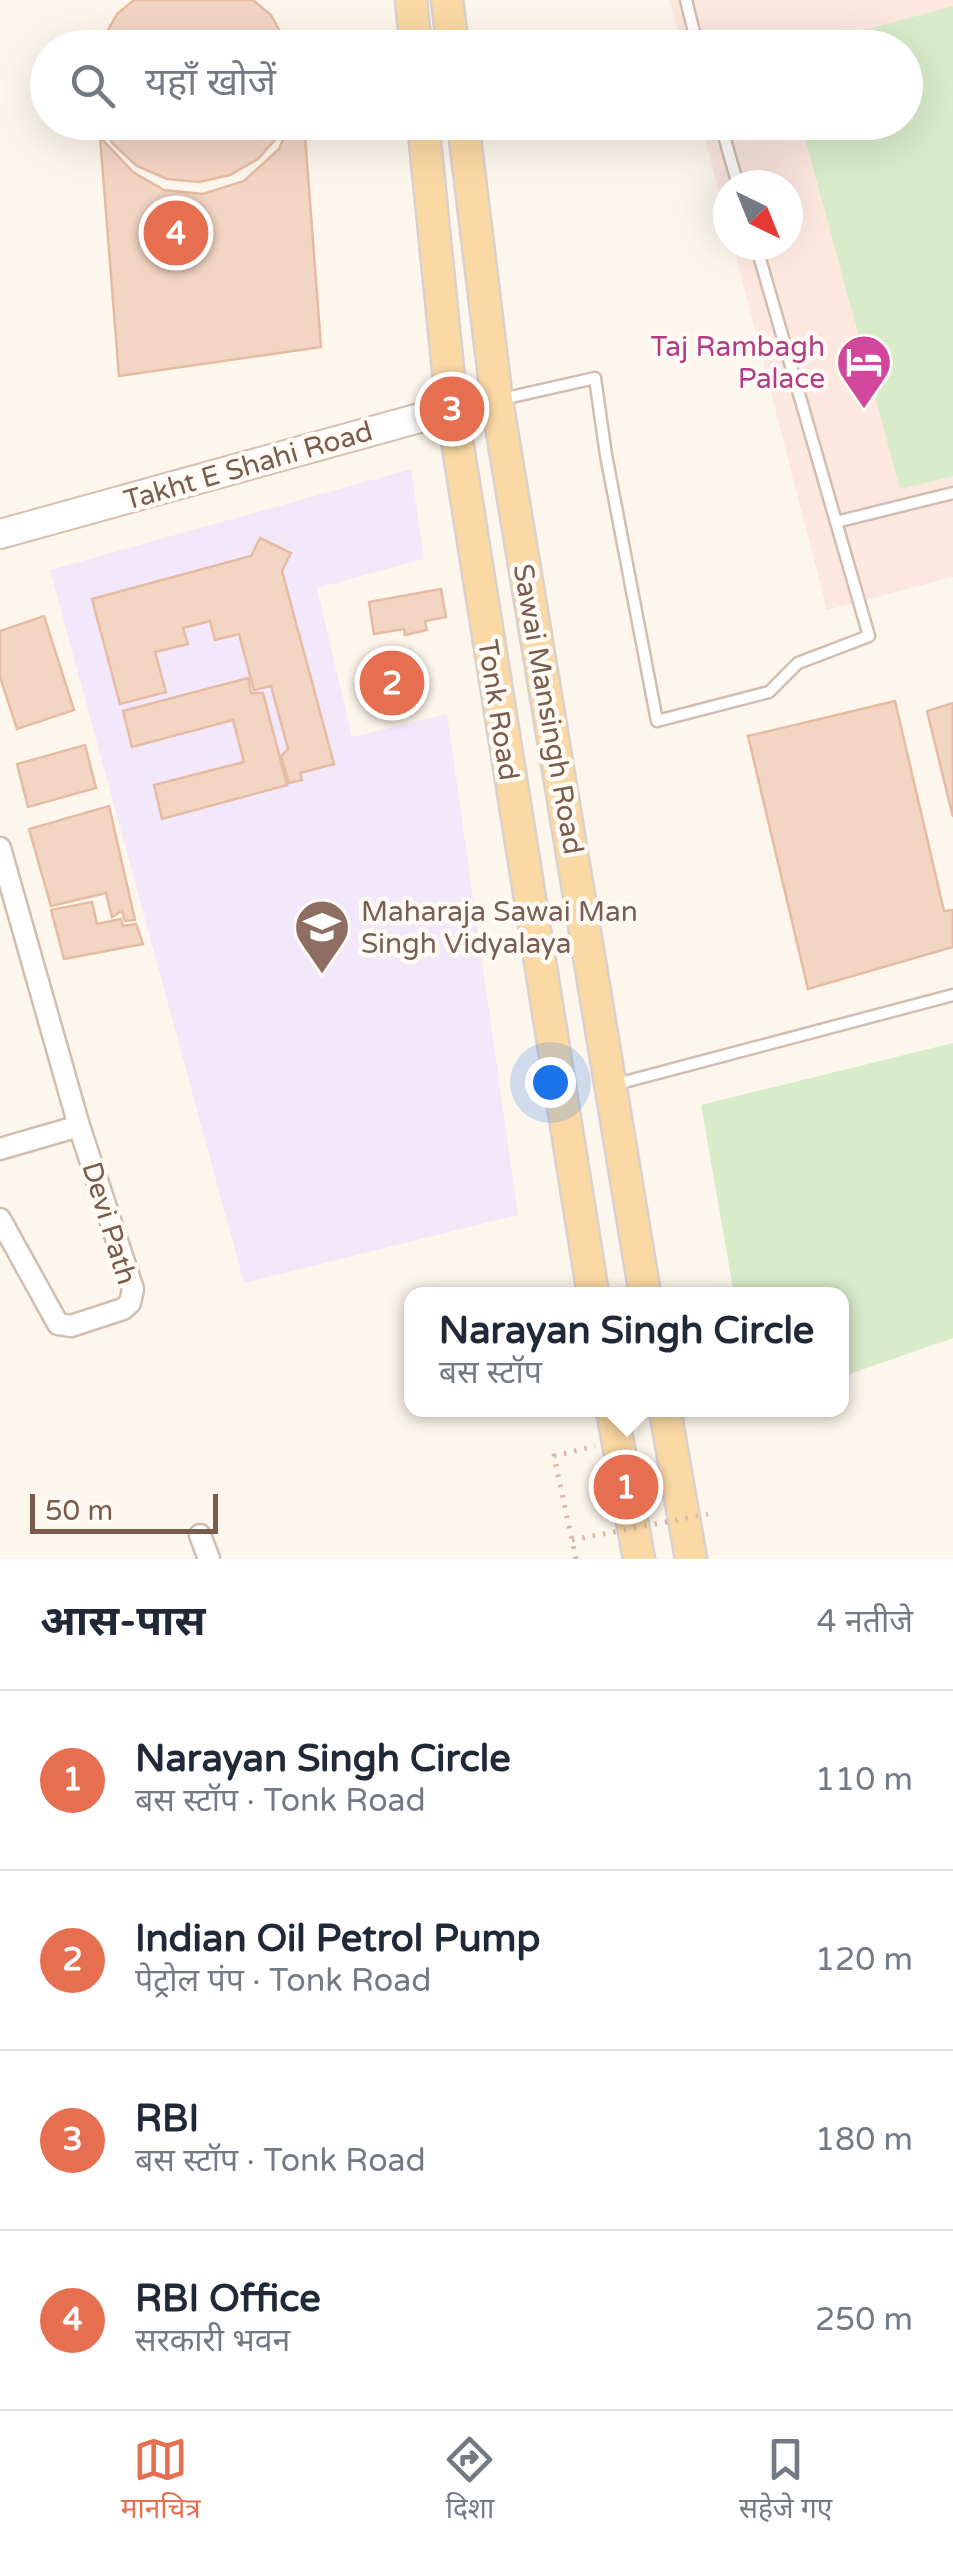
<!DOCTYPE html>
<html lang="hi">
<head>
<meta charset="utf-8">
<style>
  :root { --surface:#fff; --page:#f2f2f3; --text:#1f2937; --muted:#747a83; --line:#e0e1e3; --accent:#e76f51 }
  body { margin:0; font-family:"Varela Round","Noto Sans Devanagari",sans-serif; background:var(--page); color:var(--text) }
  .compass { position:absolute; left:713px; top:170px; width:90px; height:90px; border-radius:50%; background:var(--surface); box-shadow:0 10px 40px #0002; rotate:137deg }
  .scale { position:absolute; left:30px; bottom:25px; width:188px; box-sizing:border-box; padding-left:10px; border:5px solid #7a5c4d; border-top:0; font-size:28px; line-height:35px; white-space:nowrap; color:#7a5c4d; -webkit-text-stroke:8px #fffaf3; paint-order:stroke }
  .you { position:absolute; left:550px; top:1082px; width:35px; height:35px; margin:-25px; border:8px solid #fff; border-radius:50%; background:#1a73e8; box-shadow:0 0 0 15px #1a73e833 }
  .badge { display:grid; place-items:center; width:65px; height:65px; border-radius:50%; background:var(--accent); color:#fff; font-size:32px; font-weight:700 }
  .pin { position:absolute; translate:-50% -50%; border:5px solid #fff; box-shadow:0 2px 10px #0006 }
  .popup { position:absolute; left:404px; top:1287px; width:445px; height:130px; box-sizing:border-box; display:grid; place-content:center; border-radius:20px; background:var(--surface); filter:drop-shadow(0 2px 8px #0005); font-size:32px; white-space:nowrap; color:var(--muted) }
  .popup b { font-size:38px; color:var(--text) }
  .popup::after { content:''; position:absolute; left:50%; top:100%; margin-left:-20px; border:20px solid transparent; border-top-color:var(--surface) }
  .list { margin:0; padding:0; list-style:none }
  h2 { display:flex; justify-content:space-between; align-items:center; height:130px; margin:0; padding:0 40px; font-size:42px }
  h2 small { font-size:32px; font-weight:400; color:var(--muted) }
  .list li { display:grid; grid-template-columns:65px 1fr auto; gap:30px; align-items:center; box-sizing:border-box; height:180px; padding:0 40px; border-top:2px solid var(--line) }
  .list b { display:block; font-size:38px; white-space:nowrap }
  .list p { margin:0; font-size:32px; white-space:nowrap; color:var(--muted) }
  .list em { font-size:32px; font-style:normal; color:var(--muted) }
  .icon { flex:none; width:55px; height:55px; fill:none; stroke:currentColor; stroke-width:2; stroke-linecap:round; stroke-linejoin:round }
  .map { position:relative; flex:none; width:953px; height:1559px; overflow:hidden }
  .search { position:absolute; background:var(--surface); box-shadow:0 10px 40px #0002; left:30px; right:30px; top:30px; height:110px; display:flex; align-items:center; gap:25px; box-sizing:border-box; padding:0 35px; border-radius:55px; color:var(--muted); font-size:38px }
  .sheet { height:850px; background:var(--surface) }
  nav { display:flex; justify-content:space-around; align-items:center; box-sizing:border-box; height:140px; border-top:2px solid var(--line); background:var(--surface); font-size:28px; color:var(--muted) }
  nav a { display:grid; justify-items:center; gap:5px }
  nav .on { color:var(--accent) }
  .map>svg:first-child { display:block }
  .commercial { fill:#fde8e0 }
  .education { fill:#f3e8fa }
  .green { fill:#d8ecc9 }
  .building { fill:#f3d5c3; stroke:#e6bba3; stroke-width:2.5 }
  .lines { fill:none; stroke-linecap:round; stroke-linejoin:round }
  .lane-casing { stroke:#d1beb0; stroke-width:15 }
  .street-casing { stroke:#d1beb0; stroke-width:25 }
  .secondary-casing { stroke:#d6c0b0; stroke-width:32 }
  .primary-casing { stroke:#dad1cd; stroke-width:35 }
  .path { stroke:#d9b8a5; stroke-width:5; stroke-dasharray:2.5 8; stroke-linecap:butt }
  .lane { stroke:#fff; stroke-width:10 }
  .street { stroke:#fff; stroke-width:20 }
  .secondary { stroke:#fff; stroke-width:28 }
  .primary { stroke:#fbd9a5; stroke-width:30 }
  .path-bridge { stroke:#d9b8a5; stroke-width:5; stroke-dasharray:2.5 8; stroke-linecap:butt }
  .labels { text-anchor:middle; stroke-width:9; stroke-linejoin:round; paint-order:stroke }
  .hotel-label { font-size:28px; fill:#b23c85; stroke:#fffaf3; text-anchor:end }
  .street-label { font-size:28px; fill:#7a5c4d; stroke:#fffaf3 }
  .education-label { font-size:28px; fill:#785e54; stroke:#fffaf3; text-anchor:start }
</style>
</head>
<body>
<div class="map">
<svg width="953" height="1559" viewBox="0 0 953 1559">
  <rect width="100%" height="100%" fill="#fdf6ec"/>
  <path class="commercial" d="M669,0h284v577l-126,33 -94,-365h55v-60h-60v42l-27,-104 205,-1v-74l-224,-1z"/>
  <path class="education" d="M411,469l13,90 -107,29 35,149 95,-23 71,501 -274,68 -194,-713z"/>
  <path class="green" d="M953,6v470l-53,13 -99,-366 105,-1v-74l-105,-1z
    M953,1043v295l-112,39v-83h-107l-33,-189z"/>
  <path class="building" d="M134,0h119l18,15 18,33h-191l19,-34z
    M101,122h184l-6,13 -21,24 -28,16 -31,7 -32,-3 -30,-13 -25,-23z
    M290,122h14l17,225 -202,29 -19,-239 33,35 31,18 39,4 41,-13 35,-32z
    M260,538l31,15 -9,18 52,193 -34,9 2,7 -13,3 -8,-27 7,-7 -17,-63 -17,4 -15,-56 -24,6 -5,-19 -27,7 5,16 -33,8 11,40 -46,12 -28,-105 159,-43z
    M441,589l5,28 -21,4 2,9 -22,5 -1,-6 -30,5 -5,-32z
    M44,616l30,94 -57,19 -17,-52v-46z
    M248,678l3,15h12l24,92 -125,34 -8,-34 90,-23 -11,-42 -101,27 -9,-36z
    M895,701l49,210 9,-1v37l-145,42 -60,-253z
    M953,703v114l-26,-106z
    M85,745l11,43 -68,19 -11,-43z
    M109,806l26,114 -10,1 -3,-10 -10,6 -6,-24 -55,13 -22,-77z
    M92,902l5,22 24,-5 2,7 13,-2 7,20 -79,15 -13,-49z"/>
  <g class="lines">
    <g class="lane-casing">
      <path id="lane" d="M686,0l12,48
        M720,122l18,63
        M498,400l97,-22 11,77 51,266 112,-29 29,-29 71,-27 -113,-391
        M836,522l117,-29
        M613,1085l340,-90"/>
    </g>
    <g class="street-casing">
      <path id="street" d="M0,848l79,278 54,163 -3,14 -7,6 -52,17 -13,-2 -58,-105
        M0,1149l79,-23
        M200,1535l9,24"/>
    </g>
    <g class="secondary-casing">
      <path id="secondary" d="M0,534l452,-125 45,-8"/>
    </g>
    <g class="primary-casing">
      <path id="primary" d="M411,0l5,48
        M447,0l6,48
        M423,122l29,287 141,885
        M463,122l34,279 148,893
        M612,1410l27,149
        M665,1410l26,149"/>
    </g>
    <path class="path" d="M576,1559l-22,-103 41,-10"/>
    <use href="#lane" class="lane"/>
    <use href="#street" class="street"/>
    <use href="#secondary" class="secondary"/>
    <use href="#primary" class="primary"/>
    <path class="path-bridge" d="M572,1540l136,-26"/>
  </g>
  <defs>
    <g id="hotel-pin" transform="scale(2.875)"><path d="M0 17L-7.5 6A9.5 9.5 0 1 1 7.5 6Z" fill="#d1479c" stroke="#fffaf3"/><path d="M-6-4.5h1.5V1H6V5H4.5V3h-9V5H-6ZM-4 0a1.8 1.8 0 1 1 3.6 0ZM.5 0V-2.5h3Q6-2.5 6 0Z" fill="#fff"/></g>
    <g id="school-pin" transform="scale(2.875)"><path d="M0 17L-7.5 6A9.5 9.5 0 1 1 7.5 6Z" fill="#8d6e63" stroke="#fffaf3"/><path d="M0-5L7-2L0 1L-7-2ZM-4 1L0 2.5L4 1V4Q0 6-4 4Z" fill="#fff"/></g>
  </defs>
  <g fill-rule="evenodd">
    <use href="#hotel-pin" x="864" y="362"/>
    <use href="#school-pin" x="322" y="927"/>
  </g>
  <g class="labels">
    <g class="hotel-label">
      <text x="825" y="356">Taj Rambagh<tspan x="825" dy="32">Palace</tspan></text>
    </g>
    <g class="street-label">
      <text transform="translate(248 465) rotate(-16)" y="10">Takht E Shahi Road</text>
      <text transform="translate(549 709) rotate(80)" y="10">Sawai Mansingh Road</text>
      <text transform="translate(499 710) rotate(81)" y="10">Tonk Road</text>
      <text transform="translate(110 1223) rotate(73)" y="10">Devi Path</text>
    </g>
    <g class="education-label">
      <text x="361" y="921">Maharaja Sawai Man<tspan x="361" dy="32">Singh Vidyalaya</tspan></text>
    </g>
  </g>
</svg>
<svg class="compass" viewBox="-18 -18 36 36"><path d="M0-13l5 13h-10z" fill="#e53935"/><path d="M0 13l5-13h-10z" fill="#747a83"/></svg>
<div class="scale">50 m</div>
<div class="you"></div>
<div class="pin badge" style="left:626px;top:1487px">1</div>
<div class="popup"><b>Narayan Singh Circle</b>बस स्टॉप</div>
<div class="pin badge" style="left:392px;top:683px">2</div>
<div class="pin badge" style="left:452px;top:409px">3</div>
<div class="pin badge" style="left:176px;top:233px">4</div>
<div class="search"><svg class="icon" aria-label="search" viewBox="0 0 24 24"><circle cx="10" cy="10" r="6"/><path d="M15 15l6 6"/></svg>यहाँ खोजें</div>
</div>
<section class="sheet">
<h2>आस-पास<small>4 नतीजे</small></h2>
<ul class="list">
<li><span class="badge">1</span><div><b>Narayan Singh Circle</b><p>बस स्टॉप · Tonk Road</p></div><em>110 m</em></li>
<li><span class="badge">2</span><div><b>Indian Oil Petrol Pump</b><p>पेट्रोल पंप · Tonk Road</p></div><em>120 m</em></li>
<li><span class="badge">3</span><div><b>RBI</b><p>बस स्टॉप · Tonk Road</p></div><em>180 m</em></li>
<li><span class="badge">4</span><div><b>RBI Office</b><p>सरकारी भवन</p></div><em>250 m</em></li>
</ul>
</section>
<nav>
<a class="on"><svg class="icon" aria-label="map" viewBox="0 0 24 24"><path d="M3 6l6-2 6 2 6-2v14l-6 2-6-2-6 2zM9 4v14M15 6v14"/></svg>मानचित्र</a>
<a><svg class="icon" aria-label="directions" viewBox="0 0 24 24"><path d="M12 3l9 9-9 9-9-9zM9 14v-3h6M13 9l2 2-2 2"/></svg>दिशा</a>
<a><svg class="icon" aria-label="saved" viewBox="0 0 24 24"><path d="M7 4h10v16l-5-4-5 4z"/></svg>सहेजे गए</a>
</nav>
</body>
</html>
